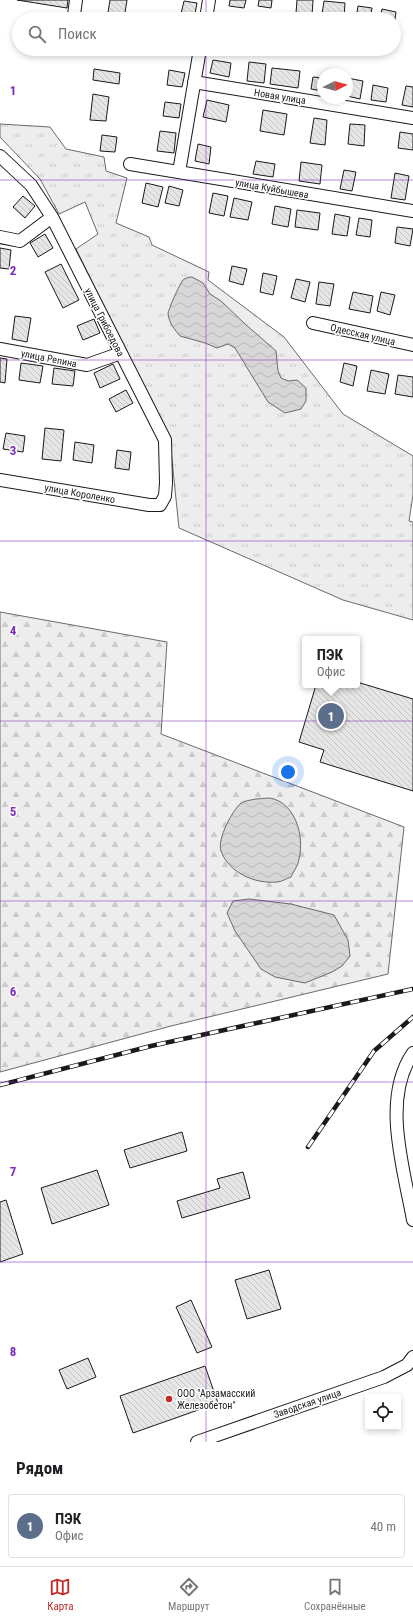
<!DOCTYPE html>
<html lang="ru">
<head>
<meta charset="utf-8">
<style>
  :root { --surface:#fff; --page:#f6f6f6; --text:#202124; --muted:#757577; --line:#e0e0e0; --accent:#c62828 }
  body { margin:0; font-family:"Roboto Condensed",sans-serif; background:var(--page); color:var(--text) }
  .controls { position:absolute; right:12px; bottom:12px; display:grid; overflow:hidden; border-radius:4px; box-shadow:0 2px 6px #0003 }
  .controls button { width:36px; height:36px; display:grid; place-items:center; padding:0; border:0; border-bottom:1px solid var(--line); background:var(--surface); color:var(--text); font:20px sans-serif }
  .compass { position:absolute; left:317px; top:68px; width:36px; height:36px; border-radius:50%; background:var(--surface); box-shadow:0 2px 6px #0003; rotate:85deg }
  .you { position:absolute; left:288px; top:772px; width:14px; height:14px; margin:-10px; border:3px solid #fff; border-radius:50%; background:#1a73e8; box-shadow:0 0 0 6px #1a73e833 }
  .badge { display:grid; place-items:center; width:26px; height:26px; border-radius:50%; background:var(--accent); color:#fff; font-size:13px; font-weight:700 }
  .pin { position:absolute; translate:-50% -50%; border:2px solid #fff; box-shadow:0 1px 4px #0006 }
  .popup { position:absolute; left:302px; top:636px; width:58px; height:52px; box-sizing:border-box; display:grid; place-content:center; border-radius:4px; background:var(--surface); filter:drop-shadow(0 1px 3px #0005); font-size:13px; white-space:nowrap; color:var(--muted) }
  .popup b { font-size:15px; color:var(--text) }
  .popup::after { content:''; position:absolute; left:50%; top:100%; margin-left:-8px; border:8px solid transparent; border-top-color:var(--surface) }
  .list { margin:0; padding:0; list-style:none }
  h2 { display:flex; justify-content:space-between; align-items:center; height:52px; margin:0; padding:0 16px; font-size:17px }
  h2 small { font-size:13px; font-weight:400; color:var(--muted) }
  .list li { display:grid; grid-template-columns:26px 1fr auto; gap:12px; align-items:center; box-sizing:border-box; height:64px; margin:0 8px 8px; padding:0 8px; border:1px solid var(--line); border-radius:4px }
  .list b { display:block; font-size:15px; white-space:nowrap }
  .list p { margin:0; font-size:13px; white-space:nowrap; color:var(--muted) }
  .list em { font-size:13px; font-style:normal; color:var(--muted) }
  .icon { flex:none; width:22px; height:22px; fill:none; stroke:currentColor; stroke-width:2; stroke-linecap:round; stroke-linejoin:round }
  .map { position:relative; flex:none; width:413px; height:1442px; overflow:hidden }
  .search { position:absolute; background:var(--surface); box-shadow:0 2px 6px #0003; left:12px; right:12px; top:12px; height:44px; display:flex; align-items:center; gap:10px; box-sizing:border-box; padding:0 14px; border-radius:22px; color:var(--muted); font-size:15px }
  .sheet { height:124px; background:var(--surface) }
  nav { display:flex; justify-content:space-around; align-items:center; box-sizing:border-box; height:56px; border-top:1px solid var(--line); background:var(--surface); font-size:11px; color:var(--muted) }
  nav a { display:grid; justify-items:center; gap:2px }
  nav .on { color:var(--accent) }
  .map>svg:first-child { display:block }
  .grass { fill:url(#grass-tufts); stroke:#6a6a6a }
  .forest { fill:url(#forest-firs); stroke:#6a6a6a }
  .water { fill:url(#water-waves); stroke:#6a6a6a }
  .building { fill:url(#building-back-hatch); stroke:#1a1a1a }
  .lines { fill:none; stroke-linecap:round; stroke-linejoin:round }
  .minor-casing { stroke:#1a1a1a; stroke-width:14 }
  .minor { stroke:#fff; stroke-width:12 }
  .rail-casing { stroke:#1a1a1a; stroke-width:4.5 }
  .rail { stroke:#fff; stroke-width:3; stroke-dasharray:9; stroke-linecap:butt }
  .grid { fill:none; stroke:#7b2cbf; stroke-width:1; stroke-opacity:0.55 }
  .poi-dot { fill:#c62828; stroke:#fff; stroke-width:1.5 }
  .labels { text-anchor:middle; stroke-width:3; stroke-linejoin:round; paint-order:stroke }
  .street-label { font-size:10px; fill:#1a1a1a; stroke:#fff }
  .poi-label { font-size:10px; fill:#1a1a1a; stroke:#fff; text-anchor:start }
  .grid-label { font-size:13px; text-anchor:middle; font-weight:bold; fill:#7b2cbf; stroke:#fff; stroke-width:3; stroke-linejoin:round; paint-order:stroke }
</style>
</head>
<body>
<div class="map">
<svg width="413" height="1442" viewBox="0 0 413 1442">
  <defs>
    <pattern id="grass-tufts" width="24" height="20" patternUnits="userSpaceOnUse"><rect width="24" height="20" fill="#ededed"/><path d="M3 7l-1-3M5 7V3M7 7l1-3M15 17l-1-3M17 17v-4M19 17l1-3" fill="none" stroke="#cbcbcb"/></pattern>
    <pattern id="forest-firs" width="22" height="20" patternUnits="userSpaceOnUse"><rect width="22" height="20" fill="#ededed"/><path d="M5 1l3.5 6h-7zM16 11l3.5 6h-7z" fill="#cbcbcb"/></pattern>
    <pattern id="water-waves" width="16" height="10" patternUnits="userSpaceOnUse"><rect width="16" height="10" fill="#d7d7d7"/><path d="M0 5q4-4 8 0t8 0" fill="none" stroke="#b8b8b8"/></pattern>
    <pattern id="building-back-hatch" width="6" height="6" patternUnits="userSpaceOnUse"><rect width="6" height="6" fill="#e6e6e6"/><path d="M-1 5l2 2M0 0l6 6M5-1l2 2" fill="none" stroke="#c5c5c5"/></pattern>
  </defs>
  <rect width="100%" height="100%" fill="#fff"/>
  <path class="grass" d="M0,124l50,3 16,22 38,8 2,14 21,7 -11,45 33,14 3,8 57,27 -1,8 76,57 59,77 70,42v39l-4,26 4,1v98l-70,-20 -164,-72 -9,-87 -94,-192 22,-15 -13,-32 -26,12 -19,-35 -40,-42z"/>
  <path class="forest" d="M0,612l167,30 -6,92 243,93 -16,147 -217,52 -171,46z"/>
  <path class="water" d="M192,277l11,6 7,11 11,7 23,22 32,28 2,20 3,7 7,3 9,-1 9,8v13l-5,8 -16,4 -17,-11 -33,-54 -7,-4 -11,4 -12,-5 -25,-7c-5,-6 -11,-13 -12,-22 0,-4 12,-31 15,-34 2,-2 7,-3 9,-3z
    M256,799c5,0 13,-2 18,0 24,8 31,42 24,64 -1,4 -5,9 -7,14 -4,1 -9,5 -14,5 -22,2 -48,-9 -56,-31 -4,-12 11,-40 20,-48 3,-2 10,-3 15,-4z
    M249,899l42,5 43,11 14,25 2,16 -8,10 -10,6 -27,11 -30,-6 -14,-8 -26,-38 -8,-18 6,-12z"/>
  <path class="building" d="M17,0h51l-1,8z
    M110,0h17l-3,19h-17z
    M230,0h16l-2,8 -15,-2z
    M259,0h13l-1,8 -13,-2z
    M297,0h16l-1,16 -16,-3z
    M184,1l13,2 -3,16 -14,-1z
    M324,1l21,2 -1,14 -22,-3z
    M358,6l14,2 -2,11h-14z
    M382,9l14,3 -2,14v-7h-14z
    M170,49h18l-1,4 -17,-2z
    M213,60l18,3 -2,14 -19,-4z
    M249,62l17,2 -2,19 -17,-2z
    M272,68l28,3 -2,17 -28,-4z
    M94,69l26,4 -1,11 -26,-4z
    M169,70l16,3 -3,14 -15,-2z
    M313,77l10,1v13l-12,-2z
    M347,78l16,3 -3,18 -13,-3z
    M373,85l15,3 -2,14 -15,-2z
    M406,86l7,1v20l-11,-2z
    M93,94l16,3 -3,24 -16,-1z
    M207,100l22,5 -3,17 -23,-5z
    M165,102l16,2 -2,14 -16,-2z
    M263,110l24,4 -3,21 -24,-4z
    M314,118l13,2 -2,25 -15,-2z
    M350,124l15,1 -1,21 -16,-2z
    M160,131l16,2 -2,20 -17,-2z
    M400,132l13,2v16l-15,-2z
    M102,135l15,2 -2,15 -15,-1z
    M198,144l13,3 -2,17 -14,-3z
    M256,161l19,3 -2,13 -20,-3z
    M301,162l21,3 -2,19 -21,-3z
    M344,170l12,2 -4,19 -12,-2z
    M395,173l14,3 -4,24 -14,-2z
    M146,183l17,4 -5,20 -16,-4z
    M169,186l14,4 -4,16 -14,-3z
    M213,193l15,3 -4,20 -15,-3z
    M23,196l12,10 -10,12 -12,-11z
    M234,198l18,4 -4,18 -18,-3z
    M275,206l16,3 -3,18 -16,-3z
    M297,210l23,3 -2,17 -23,-3z
    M335,214l15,3 -3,19 -15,-2z
    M359,218l13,2 -2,17 -14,-2z
    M397,227l16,2 -3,17 -15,-3z
    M45,234l8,14 -15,9 -8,-14z
    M0,248l11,2 -2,19 -9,-1z
    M61,264l18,36 -16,8 -18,-36z
    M232,266l15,3 -4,16 -14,-4z
    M263,273l14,3 -4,19 -13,-3z
    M296,279l14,3 -5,20 -14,-4z
    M319,282l15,2 -4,22 -14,-2z
    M353,292l20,4 -3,17 -21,-4z
    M381,292l14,3 -5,20 -13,-4z
    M15,316l16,2 -4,24 -15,-3z
    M94,319l6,14 -17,7 -6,-14z
    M0,358l7,1 -2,24 -5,-1z
    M21,363l22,3 -3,17 -21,-3z
    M344,363l13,3 -4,20 -13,-4z
    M113,364l7,15 -20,9 -6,-15z
    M54,368l21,3 -2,15 -21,-2z
    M371,370l18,4 -4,20 -18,-3z
    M398,375l15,2v20l-18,-3z
    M126,390l7,13 -17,9 -7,-13z
    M45,428l19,2 -3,31 -19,-2z
    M6,433l19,3 -2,16 -20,-3z
    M75,442l19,3 -2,18 -19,-3z
    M117,450l14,2 -2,18 -14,-2z
    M357,682l56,17v92l-93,-29 4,-12 -25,-8 17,-57h11l6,2 1,-2h23z
    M182,1132l5,19 -57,17 -6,-18z
    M97,1170l12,35 -57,19 -11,-36z
    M243,1172l7,26 -68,20 -5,-17 43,-13 -3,-9z
    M6,1200l17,54 -23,8v-60z
    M269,1270l12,39 -34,10 -12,-39z
    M191,1300l21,47 -15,6 -21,-46z
    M88,1358l8,19 -29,12 -8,-19z
    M205,1366l13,37 -85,30 -13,-37z"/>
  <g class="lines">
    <g class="minor-casing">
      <path id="minor" d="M74,15l2,-15
        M206,19l3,-19
        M194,82l219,36
        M0,156l31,29 21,32 113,223 1,43 -1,13 -5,9h-11l-149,-25
        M130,164l283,47
        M179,172l21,-123
        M0,237l20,4 32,-24
        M313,323l100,22
        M0,349l87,16 34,-12
        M413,1053c-32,46 -9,116 0,167
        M197,1442l187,-65 23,-12 6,-8"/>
    </g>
    <use href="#minor" class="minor"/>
    <g class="rail-casing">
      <path id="rail" d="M0,1085l151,-39 262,-57
        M308,1147l66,-96 39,-34"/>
    </g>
    <use href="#rail" class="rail"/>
  </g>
  <path class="grid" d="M206,0v19M206,49v1393M0,180h413M0,360h413M0,541h413M0,721h413M0,901h413M0,1082h413M0,1262h413"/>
  <circle class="poi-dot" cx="169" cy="1399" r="4"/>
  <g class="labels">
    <g class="street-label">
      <text transform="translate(280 96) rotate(9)" y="4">Новая улица</text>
      <text transform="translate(272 188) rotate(10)" y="4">улица Куйбышева</text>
      <text transform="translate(105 322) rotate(63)" y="4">улица Грибоедова</text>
      <text transform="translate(363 334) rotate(13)" y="4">Одесская улица</text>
      <text transform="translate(49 358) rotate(11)" y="4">улица Репина</text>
      <text transform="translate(80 493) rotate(10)" y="4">улица Короленко</text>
      <text transform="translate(307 1403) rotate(-19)" y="4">Заводская улица</text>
    </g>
    <g class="poi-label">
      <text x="177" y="1397">ООО "Арзамасский<tspan x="177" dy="12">Железобетон"</tspan></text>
    </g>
  </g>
  <g class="grid-label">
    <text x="13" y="95">1</text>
    <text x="13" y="275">2</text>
    <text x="13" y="455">3</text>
    <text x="13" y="635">4</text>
    <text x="13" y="816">5</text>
    <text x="13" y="996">6</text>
    <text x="13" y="1176">7</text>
    <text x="13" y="1356">8</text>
  </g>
</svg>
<div class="controls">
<button><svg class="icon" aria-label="locate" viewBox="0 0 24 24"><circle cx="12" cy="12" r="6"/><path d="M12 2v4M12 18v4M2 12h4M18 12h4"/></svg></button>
</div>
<svg class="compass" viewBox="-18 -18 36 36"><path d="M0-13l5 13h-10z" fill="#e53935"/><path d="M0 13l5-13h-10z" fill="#757577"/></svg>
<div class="you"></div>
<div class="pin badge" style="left:331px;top:716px;background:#5c6f8a">1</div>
<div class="popup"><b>ПЭК</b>Офис</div>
<div class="search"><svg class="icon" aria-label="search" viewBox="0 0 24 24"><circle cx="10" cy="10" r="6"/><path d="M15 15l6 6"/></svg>Поиск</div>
</div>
<section class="sheet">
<h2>Рядом<small></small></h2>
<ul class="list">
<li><span class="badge" style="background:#5c6f8a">1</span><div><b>ПЭК</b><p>Офис</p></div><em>40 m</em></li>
</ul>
</section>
<nav>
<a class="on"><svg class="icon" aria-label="map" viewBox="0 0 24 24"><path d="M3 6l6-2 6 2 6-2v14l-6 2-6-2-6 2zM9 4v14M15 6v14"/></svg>Карта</a>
<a><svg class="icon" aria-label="directions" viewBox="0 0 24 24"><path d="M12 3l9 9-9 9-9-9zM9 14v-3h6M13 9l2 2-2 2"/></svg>Маршрут</a>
<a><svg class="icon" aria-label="saved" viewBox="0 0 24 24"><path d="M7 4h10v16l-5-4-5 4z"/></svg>Сохранённые</a>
</nav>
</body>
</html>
